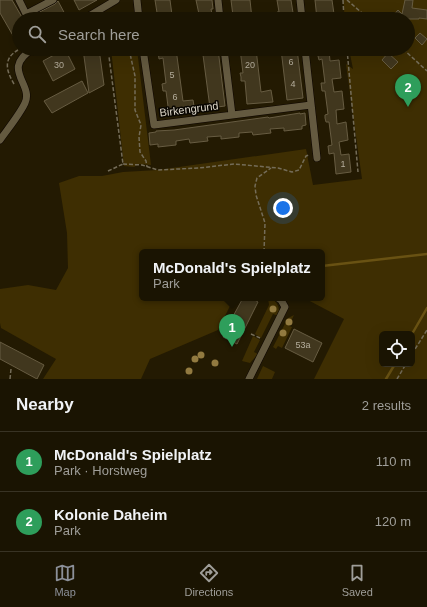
<!DOCTYPE html>
<html lang="en">
<head>
<meta charset="utf-8">
<style>
  :root { --surface:#1a1402; --page:#272111; --text:#f1f3f6; --muted:#9f9e99; --line:#383324; --accent:#8c9099 }
  body { margin:0; font-family:Arial,sans-serif; background:var(--page); color:var(--text) }
  .controls { position:absolute; right:12px; bottom:12px; display:grid; overflow:hidden; border-radius:6px; box-shadow:0 4px 16px #0002 }
  .controls button { width:36px; height:36px; display:grid; place-items:center; padding:0; border:0; border-bottom:1px solid var(--line); background:var(--surface); color:var(--text); font:20px sans-serif }
  .you { position:absolute; left:283px; top:208px; width:14px; height:14px; margin:-10px; border:3px solid #fff; border-radius:50%; background:#1a73e8; box-shadow:0 0 0 6px #1a73e833 }
  .badge { display:grid; place-items:center; width:26px; height:26px; border-radius:50%; background:var(--accent); color:#fff; font-size:13px; font-weight:700 }
  .pin { position:absolute; translate:-50% -33px; filter:drop-shadow(0 1px 2px #0008) }
  .pin::after { content:''; position:absolute; top:21px; width:14px; height:12px; background:inherit; clip-path:polygon(0 0,100% 0,50% 100%) }
  .popup { position:absolute; left:139px; top:249px; width:186px; height:52px; box-sizing:border-box; display:grid; place-content:center; border-radius:6px; background:var(--surface); filter:drop-shadow(0 1px 3px #0005); font-size:13px; white-space:nowrap; color:var(--muted) }
  .popup b { font-size:15px; color:var(--text) }
  .popup::after { content:''; position:absolute; left:50%; top:100%; margin-left:-8px; border:8px solid transparent; border-top-color:var(--surface) }
  .list { margin:0; padding:0; list-style:none }
  h2 { display:flex; justify-content:space-between; align-items:center; height:52px; margin:0; padding:0 16px; font-size:17px }
  h2 small { font-size:13px; font-weight:400; color:var(--muted) }
  .list li { display:grid; grid-template-columns:26px 1fr auto; gap:12px; align-items:center; box-sizing:border-box; height:60px; padding:0 16px; border-top:1px solid var(--line) }
  .list b { display:block; font-size:15px; white-space:nowrap }
  .list p { margin:0; font-size:13px; white-space:nowrap; color:var(--muted) }
  .list em { font-size:13px; font-style:normal; color:var(--muted) }
  .icon { flex:none; width:22px; height:22px; fill:none; stroke:currentColor; stroke-width:2; stroke-linecap:round; stroke-linejoin:round }
  .map { position:relative; flex:none; width:427px; height:379px; overflow:hidden }
  .search { position:absolute; background:var(--surface); box-shadow:0 4px 16px #0002; left:12px; right:12px; top:12px; height:44px; display:flex; align-items:center; gap:10px; box-sizing:border-box; padding:0 14px; border-radius:22px; color:var(--muted); font-size:15px }
  .sheet { height:172px; background:var(--surface) }
  nav { display:flex; justify-content:space-around; align-items:center; box-sizing:border-box; height:56px; border-top:1px solid var(--line); background:var(--surface); font-size:11px; color:var(--muted) }
  nav a { display:grid; justify-items:center; gap:2px }
  nav .on { color:var(--accent) }
  .map>svg:first-child { display:block }
  .green { fill:#3e2e02; fill-rule:evenodd }
  .lines { fill:none; stroke-linecap:round; stroke-linejoin:round }
  .stream { stroke:#695213; stroke-width:2.5 }
  .building { fill:#41371e; stroke:#675c42 }
  .minor-casing { stroke:#0d0500; stroke-width:8 }
  .path { stroke:#746c58; stroke-width:1.5; stroke-dasharray:4 2; stroke-linecap:butt }
  .minor { stroke:#645a40; stroke-width:7 }
  .tree { fill:#927a40 }
  .labels { text-anchor:middle; stroke-width:3; stroke-linejoin:round; paint-order:stroke }
  .number-label { font-size:9px; fill:#b5ae9d }
  .street-label { font-size:11px; fill:#dcd6c7; stroke:#090601 }
</style>
</head>
<body>
<div class="map">
<svg width="427" height="379" viewBox="0 0 427 379">
  <rect width="100%" height="100%" fill="#231a02"/>
  <path class="green" d="M343,0h84v379h-113l30,-60 -40,-21h18v-46h-180v46h92l-16,32 -68,29 -9,20h-98l13,-20 -55,-31 -1,-5v-34l28,-4 28,5 12,-22 -1,-35 -8,-50 20,-7h23l21,-4 35,-2 148,-21 7,36 49,-6 -16,-115 7,5 -4,-20h59v-30h-63zM382,334h30v30h-30z
    M108,12h6l2,3v2l17,2h-25z
    M111,49h26l14,116 -12,-1 -5,3 -10,-1z
    M268,298c9,1 12,10 11,18l-6,-2 -12,24 -6,-4 14,-29z
    M294,315l-5,11 3,1 -10,21 -4,-2 -2,3 -3,-2 15,-29z
    M253,336l7,4 -6,12 4,2 -8,9 -8,-2z
    M263,366l12,6 -3,7h-15z"/>
  <g class="lines">
    <path class="stream" d="M322,266l105,-12
      M412,334l15,-26
      M386,379l9,-15"/>
  </g>
  <path class="building" d="M0,0h12l11,19h-4v27l-19,-33z
    M74,0h23l-18,10z
    M155,0h15l2,15 -7,1 1,3h-8z
    M196,0h16l1,9h-2l2,10h-13z
    M231,0h19l2,19h-15l-1,-3h-3z
    M277,0h14l3,19h-16l-1,-7h2z
    M315,0h17l2,14 -9,1v4h-8z
    M405,0h8l-1,8 15,2v9l-8,-1v1h-29l8,-9 4,4z
    M58,1l8,15 -4,3h-38l4,-1 27,-14z
    M420,33l7,6 -5,6 -7,-7z
    M65,49l10,20 -22,12 -10,-20z
    M83,49h16l5,36 -15,8z
    M161,49h15l7,52 10,-1 2,12 -26,2 -3,-23h-3l-1,-7 4,-1 -3,-25 -4,1 -1,-8h4z
    M204,49h14l7,57 -15,2 -7,-53h2z
    M240,49h16l5,43 10,-2 2,12 -26,2 -2,-23h-4v-4l-1,-4h3z
    M281,49h16l6,49 -16,2z
    M329,50l1,11 9,-1 2,18 -9,1 2,13 8,-1 2,18 -8,1 1,14 9,-2 2,18 -9,2 2,13 8,-1 2,18 -15,2 -2,-21 -5,1 -1,-8 4,-1 -3,-23h-3l-1,-4v-3l3,-1 -3,-23h-3l-1,-8h4l-3,-24 -3,1 -2,-8z
    M388,53l10,9 -7,7 -9,-9z
    M82,81l6,12 -36,20 -8,-12z
    M300,113v1l5,-1 1,12 -4,1v3l-18,2v-3l-14,1 1,4 -18,2 -1,-3 -13,1v4l-18,2v-3l-14,1 1,4 -18,2 -1,-4 -13,2v4l-18,2v-3l-8,1 -1,-12 7,-1v-1l18,-1 94,-13 1,1z
    M243,298h8l7,4 -21,42 -14,-7 9,-17h-1z
    M294,329l28,14 -9,19 -28,-14z
    M0,342l44,23 -7,14 -37,-20z"/>
  <g class="lines">
    <g class="minor-casing">
      <path id="minor" d="M19,0l7,14 27,-14
        M137,0l2,19
        M218,0l2,19
        M300,0l2,19
        M84,19l32,-19
        M143,49l11,76 157,-20
        M224,49l8,66
        M305,49l12,109
        M0,140c7,-10 20,-26 25,-37 9,-19 -25,-34 8,-54
        M249,379l36,-72 -4,-7 -3,-2"/>
    </g>
    <path class="path" d="M343,0l1,19
      M347,0l22,19
      M129,49l6,27v34l6,15 -2,12 1,15 6,9 1,6
      M347,49l11,123
      M403,49l24,22
      M14,84c-7,-12 -12,-25 4,-34
      M123,164l19,1 16,5 41,-2 35,-4 44,4 14,4 7,-2 7,-14 3,-1
      M108,171l15,-7 -15,-115
      M264,252l1,-29 -9,-28 -1,-9 2,-8 14,-10
      M251,334l9,4
      M412,354l15,-24
      M10,379l1,-10
      M397,379l9,-15"/>
    <use href="#minor" class="minor"/>
  </g>
  <g class="tree">
    <circle cx="273" cy="309" r="3.5"/>
    <circle cx="289" cy="322" r="3.5"/>
    <circle cx="283" cy="333" r="3.5"/>
    <circle cx="201" cy="355" r="3.5"/>
    <circle cx="195" cy="359" r="3.5"/>
    <circle cx="215" cy="363" r="3.5"/>
    <circle cx="189" cy="371" r="3.5"/>
  </g>
  <g class="labels">
    <g class="number-label">
      <text x="291" y="65">6</text>
      <text x="59" y="68">30</text>
      <text x="250" y="68">20</text>
      <text x="172" y="78">5</text>
      <text x="293" y="87">4</text>
      <text x="175" y="100">6</text>
      <text x="343" y="167">1</text>
      <text x="303" y="348">53a</text>
    </g>
    <g class="street-label">
      <text transform="translate(189 109) rotate(-7)" y="4">Birkengrund</text>
    </g>
  </g>
</svg>
<div class="controls">
<button><svg class="icon" aria-label="locate" viewBox="0 0 24 24"><circle cx="12" cy="12" r="6"/><path d="M12 2v4M12 18v4M2 12h4M18 12h4"/></svg></button>
</div>
<div class="you"></div>
<div class="pin badge" style="left:232px;top:347px;background:#2e9e5b">1</div>
<div class="popup"><b>McDonald's Spielplatz</b>Park</div>
<div class="pin badge" style="left:408px;top:107px;background:#2e9e5b">2</div>
<div class="search"><svg class="icon" aria-label="search" viewBox="0 0 24 24"><circle cx="10" cy="10" r="6"/><path d="M15 15l6 6"/></svg>Search here</div>
</div>
<section class="sheet">
<h2>Nearby<small>2 results</small></h2>
<ul class="list">
<li><span class="badge" style="background:#2e9e5b">1</span><div><b>McDonald's Spielplatz</b><p>Park · Horstweg</p></div><em>110 m</em></li>
<li><span class="badge" style="background:#2e9e5b">2</span><div><b>Kolonie Daheim</b><p>Park</p></div><em>120 m</em></li>
</ul>
</section>
<nav>
<a class="on"><svg class="icon" aria-label="map" viewBox="0 0 24 24"><path d="M3 6l6-2 6 2 6-2v14l-6 2-6-2-6 2zM9 4v14M15 6v14"/></svg>Map</a>
<a><svg class="icon" aria-label="directions" viewBox="0 0 24 24"><path d="M12 3l9 9-9 9-9-9zM9 14v-3h6M13 9l2 2-2 2"/></svg>Directions</a>
<a><svg class="icon" aria-label="saved" viewBox="0 0 24 24"><path d="M7 4h10v16l-5-4-5 4z"/></svg>Saved</a>
</nav>
</body>
</html>
